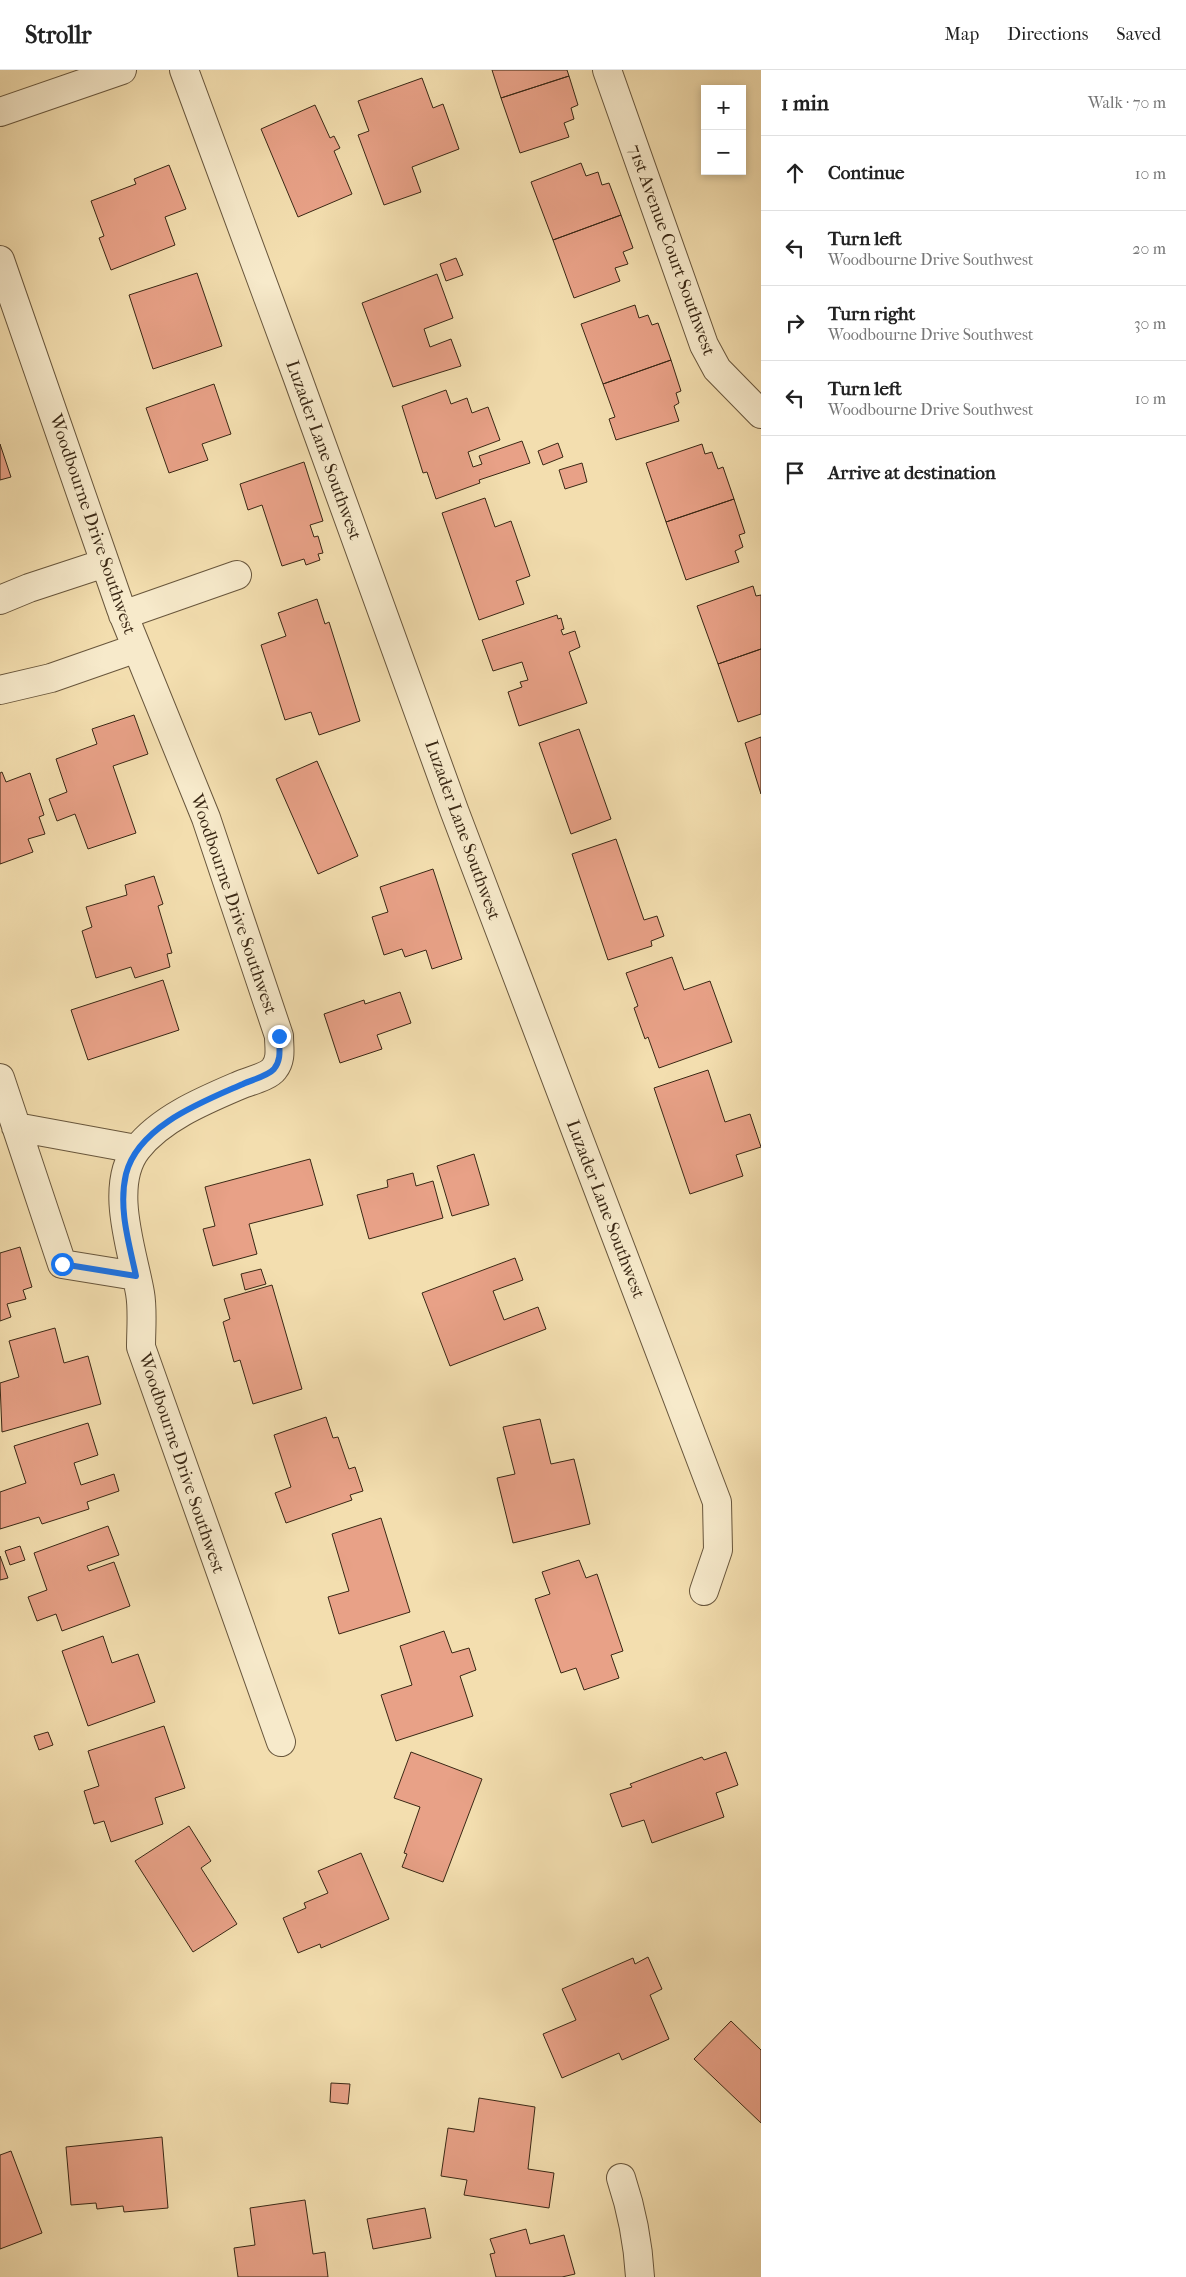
<!DOCTYPE html>
<html lang="en">
<head>
<meta charset="utf-8">
<style>
  :root { --surface:#fff; --page:#f2f2f2; --text:#222; --muted:#767676; --line:#e0e0e0 }
  body { margin:0; font-family:"IM FELL French Canon",serif; background:var(--page); color:var(--text) }
  .controls { position:absolute; right:15px; top:15px; display:grid; overflow:hidden; border-radius:0px; box-shadow:0 2px 8px #0003 }
  .controls button { width:45px; height:45px; display:grid; place-items:center; padding:0; border:0; border-bottom:1px solid var(--line); background:var(--surface); color:var(--text); font:25px sans-serif }
  .stop { position:absolute; width:15px; height:15px; margin:-11px; border:4px solid #1a73e8; border-radius:50%; background:#fff }
  .stop.end { background:#1a73e8; border-color:#fff; box-shadow:0 1px 5px #0008 }
  .list { margin:0; padding:0; list-style:none }
  h2 { display:flex; justify-content:space-between; align-items:center; height:65px; margin:0; padding:0 20px; font-size:21px }
  h2 small { font-size:16px; font-weight:400; color:var(--muted) }
  .list li { display:grid; grid-template-columns:32px 1fr auto; gap:15px; align-items:center; box-sizing:border-box; height:75px; padding:0 20px; border-top:1px solid var(--line) }
  .list b { display:block; font-size:19px; white-space:nowrap }
  .list p { margin:0; font-size:16px; white-space:nowrap; color:var(--muted) }
  .list em { font-size:16px; font-style:normal; color:var(--muted) }
  .icon { flex:none; width:28px; height:28px; fill:none; stroke:currentColor; stroke-width:2; stroke-linecap:round; stroke-linejoin:round }
  .map { position:relative; flex:none; width:761px; height:2207px; overflow:hidden }
  header { display:flex; align-items:center; gap:30px; box-sizing:border-box; height:70px; padding:0 25px; background:var(--surface); border-bottom:1px solid var(--line) }
  header strong { font-size:24px }
  nav { display:flex; gap:28px; margin-inline-start:auto; font-size:18px }
  main { display:flex }
  aside { flex:1; background:var(--surface) }
  .map>svg:first-child { display:block }
  .building { fill:#e8a187; stroke:#3a2815 }
  .lines { fill:none; stroke-linecap:round; stroke-linejoin:round }
  .minor-casing { stroke:#68563c; stroke-width:30 }
  .minor { stroke:#f7eacb; stroke-width:28 }
  .route { stroke:#1a73e8; stroke-width:6 }
  .labels { text-anchor:middle; stroke-width:4.5; stroke-linejoin:round; paint-order:stroke }
  .street-label { font-size:18px; fill:#3a2815; stroke:#f7eacb }
</style>
</head>
<body>
<header>
<strong>Strollr</strong>
<nav><a>Map</a><a>Directions</a><a>Saved</a></nav>
</header>
<main>
<div class="map">
<svg width="761" height="2207" viewBox="0 0 761 2207">
  <rect width="100%" height="100%" fill="#f3deaf"/>
  <filter id="stains"><feTurbulence type="fractalNoise" baseFrequency=".004" numOctaves="4"/><feColorMatrix values="0 0 0 0 .2 0 0 0 0 .09 0 0 0 0 .02 0 0 0 .5 -.17"/></filter>
  <radialGradient id="worn" r=".72"><stop offset=".6" stop-color="#630" stop-opacity="0"/><stop offset="1" stop-color="#630" stop-opacity=".3"/></radialGradient>
  <path class="building" d="M492,0h75l2,6 -68,22z
    M569,6l9,29 -7,3 3,11 -10,4 5,14 -49,16 -19,-55z
    M422,8l11,30 10,-4 16,45 -47,18 9,25 -37,13 -26,-70 11,-4 -11,-30z
    M315,35l15,33 4,-2 6,12 -6,3 18,43 -54,23 -37,-88z
    M581,93l5,13 12,-4 4,13 7,-2 12,32 -68,25 -22,-58z
    M169,95l17,44 -21,8 10,28 -64,25 -12,-32 5,-2 -13,-35 45,-17 -2,-5z
    M621,145l12,33 -10,4 5,12 -13,4 5,13 -46,17 -21,-58z
    M456,188l7,17 -17,6 -6,-17z
    M197,203l25,73 -69,23 -24,-74z
    M437,204l16,44 -29,11 6,18 21,-8 10,27 -68,21 -31,-84z
    M635,235l4,13 9,-3 4,10 6,-2 13,37 -68,24 -22,-60z
    M671,290l10,31 -5,2 3,10 -5,3 5,15 -63,19 -7,-21 6,-2 -12,-33z
    M214,314l17,50 -29,10 6,16 -39,13 -23,-65z
    M446,320l5,14 16,-6 5,15 16,-6 12,33 -32,12 5,15 9,-3 -3,-8 43,-15 8,22 -51,17 1,3 -44,16 -9,-27 -4,1 -21,-67z
    M558,373l5,14 -20,8 -5,-14z
    M0,374l11,33 -11,3z
    M702,374l3,10 7,-2 6,17 5,-2 11,32 -68,23 -20,-59z
    M304,392l19,59 -13,4 4,12 4,-1 5,17 -5,1 2,6 -14,5 -2,-6 -22,7 -20,-61 -14,5 -8,-26z
    M582,393l5,19 -22,7 -6,-19z
    M485,428l10,29 16,-6 19,55 -14,5 8,23 -45,16 -37,-107z
    M734,429l11,34 -6,2 4,12 -8,4 4,11 -53,18 -20,-58z
    M753,516l3,10 5,-1v54l-43,15 -21,-58z
    M317,529l8,25 4,-2 31,99 -41,14 -8,-23 -26,8 -24,-75 25,-9 -8,-23z
    M557,545l1,4 3,-1 3,11 -3,1 2,5 12,-4 5,16 -11,5 18,51 -68,23 -11,-34 14,-5 -2,-5 8,-2 -6,-18 -29,9 -11,-31z
    M761,579v65l-23,8 -20,-58z
    M134,645l14,39 -35,12 23,67 -48,16 -13,-35 -18,7 -8,-22 18,-7 -11,-33 41,-15 -5,-15z
    M579,659l32,90 -40,15 -32,-91z
    M761,667v57l-16,-51z
    M317,691l41,95 -40,18 -42,-95z
    M2,702l4,10 24,-9 14,42 -5,2 6,17 -17,5 5,13 -33,12v-91z
    M616,769l28,81 13,-4 7,20 -13,5 1,5 -44,14 -36,-106z
    M433,799l29,90 -30,10 -6,-19 -21,7 -3,-8 -18,6 -12,-38 16,-5 -8,-25z
    M154,806l9,28 -5,2 14,47 -5,1 3,13 -35,11 -4,-11 -35,11 -14,-47 10,-4 -6,-20 41,-12 -2,-10z
    M672,887l12,33 26,-9 22,61 -73,26 -11,-31 -3,2 -11,-31 4,-2 -12,-33z
    M163,910l16,50 -91,30 -17,-50z
    M400,922l11,31 -34,12 5,14 -42,14 -16,-49 40,-14 1,4z
    M708,1000l17,52 25,-8 11,33 -25,8 7,21 -53,18 -36,-106z
    M474,1084l15,51 -37,11 -15,-50z
    M310,1089l13,46 -74,19 8,30 -44,12 -10,-37 12,-3 -10,-39z
    M413,1103l3,13 17,-5 10,37 -74,21 -12,-44 31,-8 -1,-7z
    M20,1177l12,40 -9,3 3,9 -19,5 4,13 -11,4v-68z
    M515,1188l8,22 -30,11 11,29 34,-13 8,22 -96,37 -28,-73z
    M261,1199l5,15 -21,6 -4,-16z
    M272,1215l30,104 -49,15 -13,-44 -6,2 -11,-40 7,-3 -6,-20z
    M55,1258l9,35 24,-7 13,48 -99,28 -2,-49 19,-6 -10,-36z
    M326,1347l7,21 5,-1 11,32 6,-2 8,24 -13,4 2,5 -66,23 -11,-30 16,-6 -17,-52z
    M540,1349l11,45 23,-5 16,65 -77,19 -16,-65 18,-4 -12,-47z
    M88,1353l10,32 -24,8 7,22 33,-11 5,17 -32,11 2,7 -47,15 -3,-7 -39,12v-37l26,-9 -12,-37z
    M381,1448l29,94 -71,22 -11,-37 21,-6 -17,-57z
    M108,1456l11,29 -32,11 2,5 25,-9 16,44 -68,25 -6,-17 -19,7 -9,-24 19,-7 -13,-37z
    M20,1476l5,14 -15,5 -5,-14z
    M0,1486l8,22 -8,2z
    M579,1490l7,18 11,-4 26,77 -12,4 8,23 -35,12 -8,-22 -15,5 -26,-74 15,-5 -8,-22z
    M444,1561l8,22 17,-5 7,22 -16,6 13,40 -77,25 -15,-46 31,-10 -12,-39z
    M103,1566l9,27 26,-9 17,48 -67,24 -26,-75z
    M164,1656l21,62 -30,10 8,26 -52,18 -7,-21 -10,3 -10,-33 15,-5 -11,-35z
    M48,1662l5,13 -14,5 -5,-14z
    M411,1682l71,27 -39,103 -41,-15 5,-13 -3,-1 16,-46 -26,-9z
    M726,1682l12,33 -22,8 8,24 -72,26 -8,-23 -22,7 -12,-33 22,-7 -2,-3 72,-27 2,3z
    M189,1756l22,35 -10,7 36,56 -44,28 -58,-91z
    M361,1783l28,66 -68,29 -1,-4 -22,9 -15,-35 23,-10 -2,-5 24,-10 -10,-22z
    M648,1887l14,32 -12,6 19,44 -47,21 -3,-7 -57,25 -19,-44 33,-14 -14,-31 71,-31 2,6z
    M731,1951l30,29v73l-67,-64z
    M331,2013l19,1 -2,20 -18,-2z
    M479,2028l56,9 -7,62 26,4 -5,35 -85,-13 3,-15 -26,-4 7,-48 26,4z
    M162,2067l6,71 -44,4 -1,-6 -26,3 -1,-6 -25,2 -5,-58z
    M11,2081l31,82 -42,16v-94z
    M305,2130l8,54 12,-2 3,25h-90l-4,-29 21,-3 -5,-37z
    M425,2138l6,30 -58,11 -6,-30z
    M526,2159l4,15 34,-9 11,39 -13,3h-66l-6,-23 5,-1 -5,-14z"/>
  <g class="lines">
    <g class="minor-casing">
      <path id="minor" d="M184,0l113,306 157,434 263,692 1,48 -14,41
        M607,0l97,275 13,24 44,45
        M0,42l122,-42
        M0,190l121,349 85,209 73,218c0,12 3,23 -5,33 -6,8 -25,12 -34,16 -35,15 -79,33 -103,64 -29,37 -4,103 3,144 3,17 1,36 1,54l140,395
        M0,530l29,-12 76,-25
        M123,545l114,-40
        M0,620l51,-12 86,-30
        M0,1008l62,186 74,12
        M16,1057l120,22
        M621,2108c11,33 17,64 19,99"/>
    </g>
    <use href="#minor" class="minor"/>
  </g>
  <g class="lines">
    <path class="route" d="M62,1194l74,12c-7,-33 -18,-68 -10,-102 12,-48 76,-72 117,-90 8,-4 25,-8 31,-15 8,-10 5,-21 5,-33"/>
  </g>
  <g class="labels">
    <g class="street-label">
      <text transform="translate(672 180) rotate(70)" y="6">71st Avenue Court Southwest</text>
      <text transform="translate(324 380) rotate(70)" y="6">Luzader Lane Southwest</text>
      <text transform="translate(93 454) rotate(71)" y="6">Woodbourne Drive Southwest</text>
      <text transform="translate(463 760) rotate(70)" y="6">Luzader Lane Southwest</text>
      <text transform="translate(234 834) rotate(71)" y="6">Woodbourne Drive Southwest</text>
      <text transform="translate(606 1139) rotate(69)" y="6">Luzader Lane Southwest</text>
      <text transform="translate(182 1393) rotate(71)" y="6">Woodbourne Drive Southwest</text>
    </g>
  </g>
  <rect width="100%" height="100%" filter="url(#stains)"/>
  <rect width="100%" height="100%" fill="url(#worn)"/>
</svg>
<div class="controls">
<button>+</button>
<button>−</button>
</div>
<div class="stop" style="left:62px;top:1194px"></div>
<div class="stop end" style="left:279px;top:966px"></div>
</div>
<aside>
<h2>1 min<small>Walk · 70 m</small></h2>
<ul class="list">
<li><svg class="icon" aria-label="ahead" viewBox="0 0 24 24"><path d="M12 20V5M6 11l6-6 6 6"/></svg><div><b>Continue</b></div><em>10 m</em></li>
<li><svg class="icon" aria-label="left" viewBox="0 0 24 24"><path d="M17 20v-9H6M10 6l-5 5 5 5"/></svg><div><b>Turn left</b><p>Woodbourne Drive Southwest</p></div><em>20 m</em></li>
<li><svg class="icon" aria-label="right" viewBox="0 0 24 24"><path d="M7 20v-9h11M14 6l5 5-5 5"/></svg><div><b>Turn right</b><p>Woodbourne Drive Southwest</p></div><em>30 m</em></li>
<li><svg class="icon" aria-label="left" viewBox="0 0 24 24"><path d="M17 20v-9H6M10 6l-5 5 5 5"/></svg><div><b>Turn left</b><p>Woodbourne Drive Southwest</p></div><em>10 m</em></li>
<li><svg class="icon" aria-label="arrive" viewBox="0 0 24 24"><path d="M6 21V4h12l-3 4 3 4H6"/></svg><div><b>Arrive at destination</b></div></li>
</ul>
</aside>
</main>
</body>
</html>
